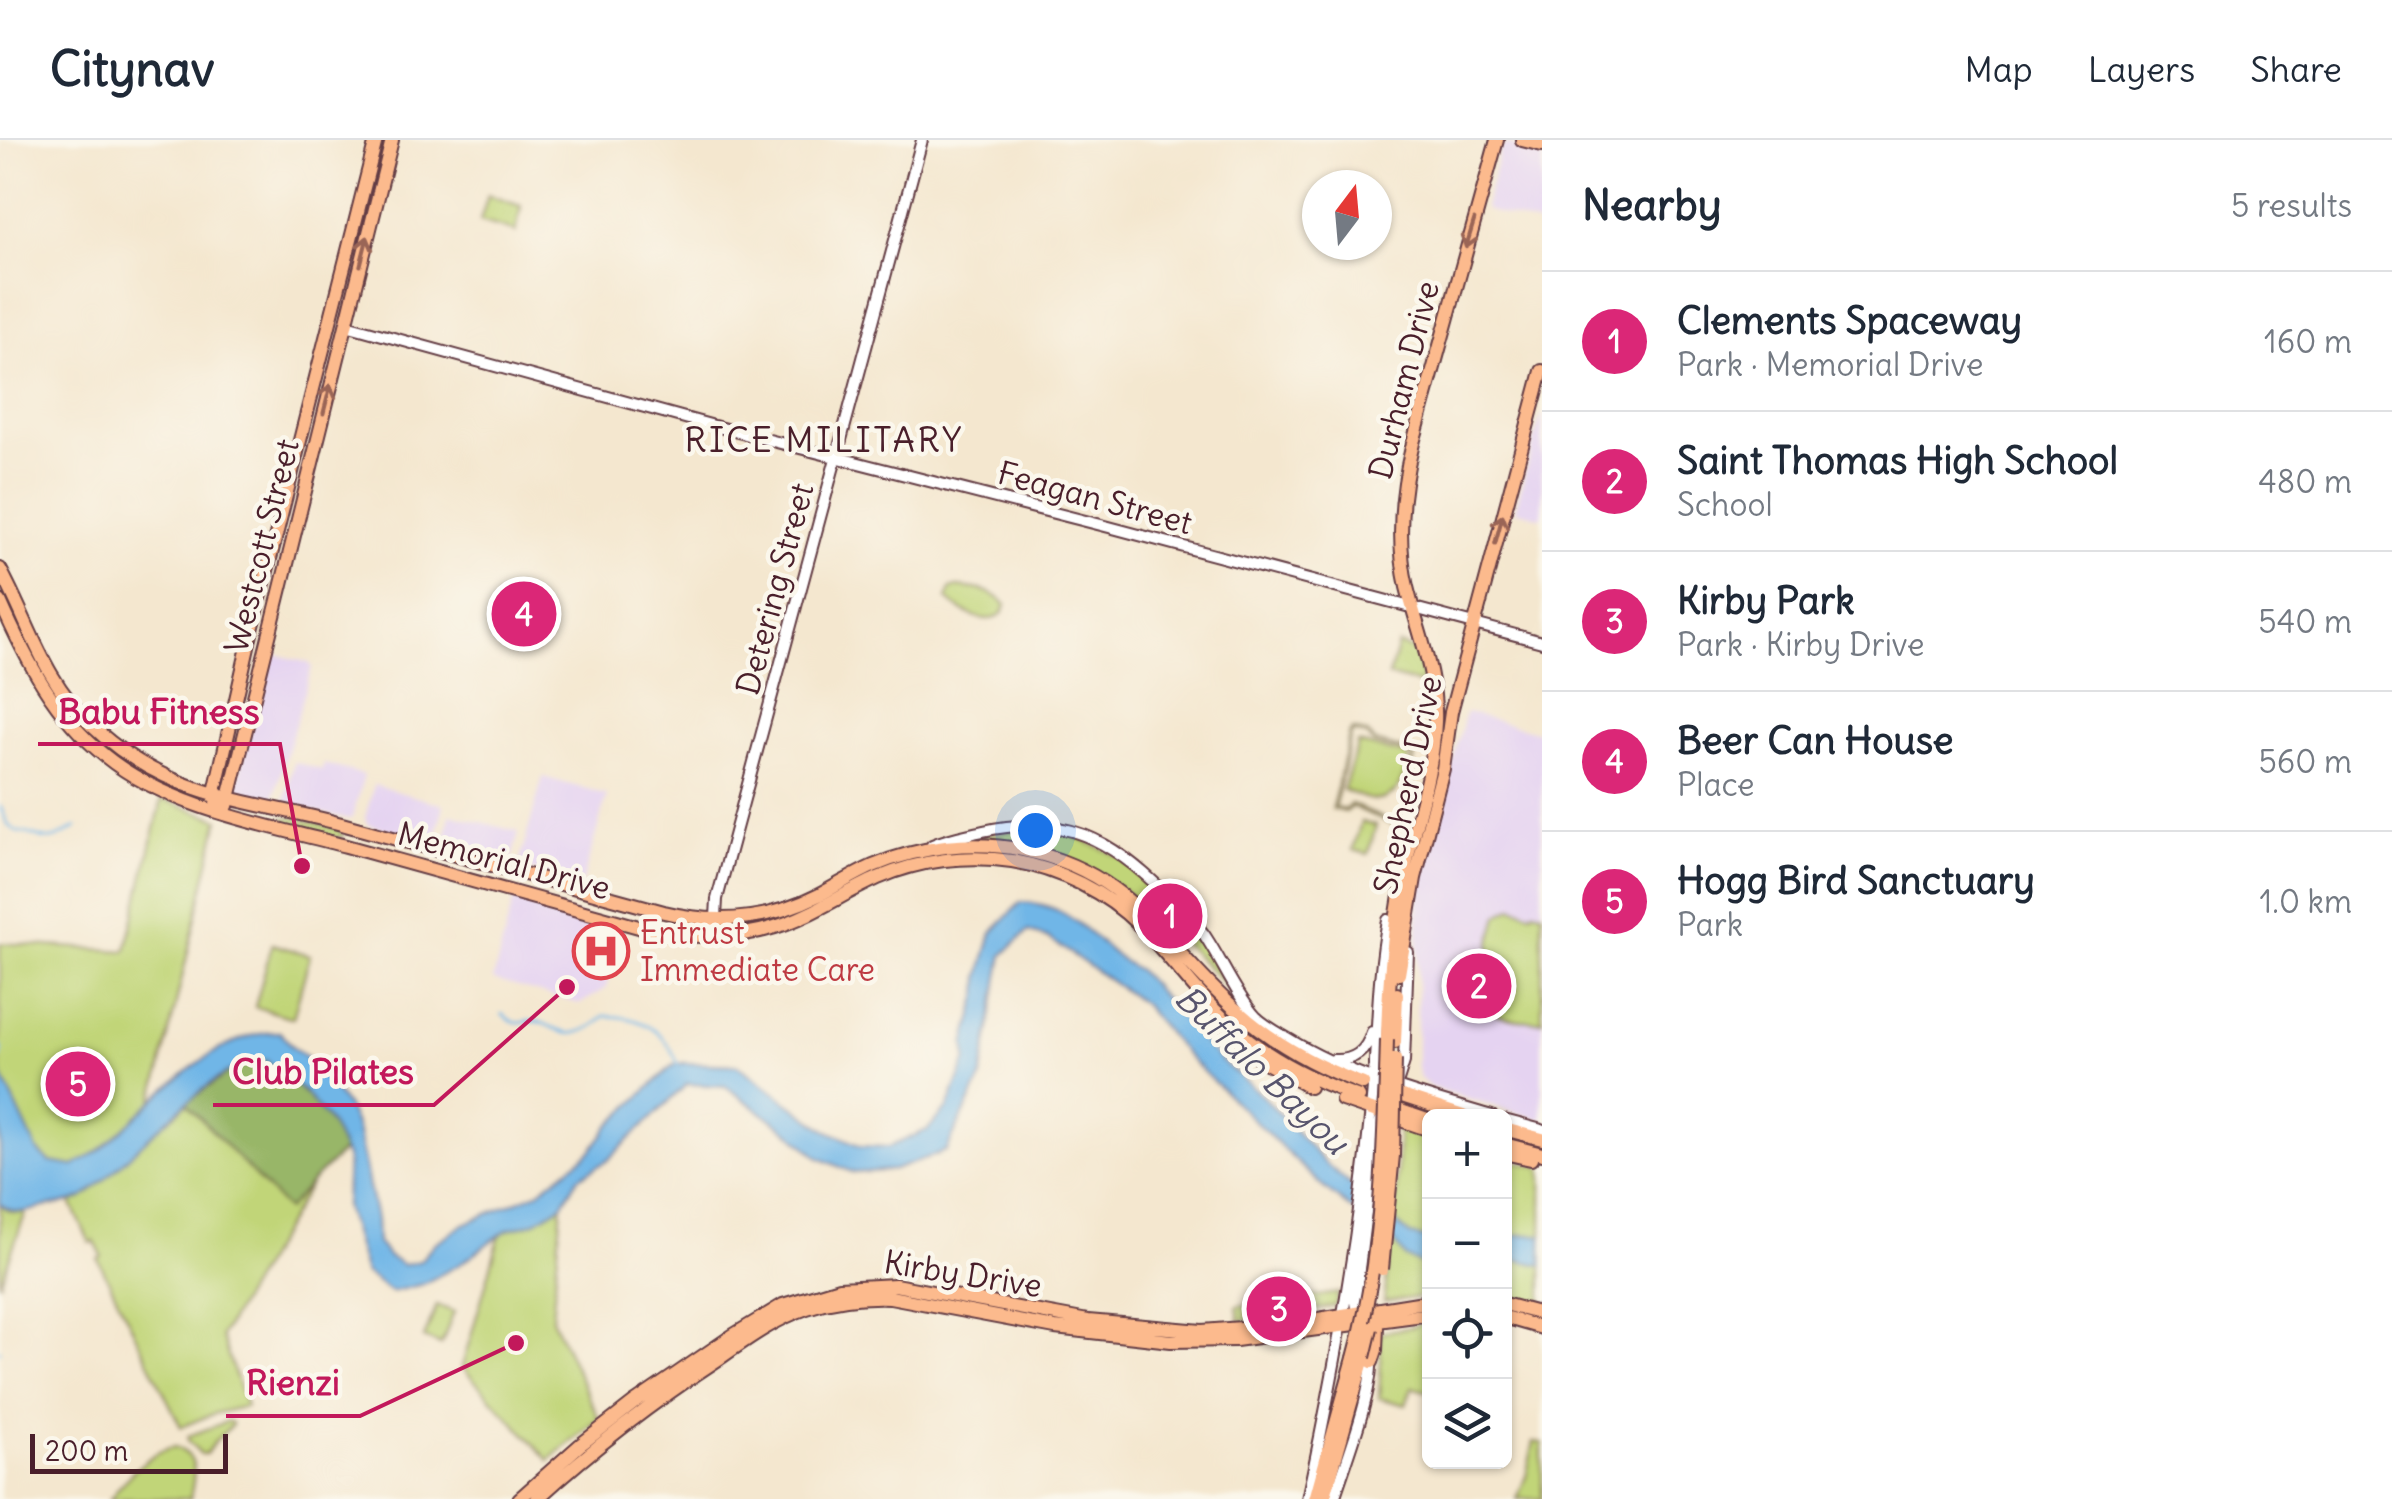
<!DOCTYPE html>
<html lang="en">
<head>
<meta charset="utf-8">
<style>
  :root { --surface:#fff; --page:#f2f2f3; --text:#1f2937; --muted:#747a83; --line:#e0e1e3; --accent:#db2777 }
  body { margin:0; font-family:Delius,sans-serif; background:var(--page); color:var(--text) }
  .controls { position:absolute; right:30px; bottom:30px; display:grid; overflow:hidden; border-radius:15px; box-shadow:0 2px 8px #0004 }
  .controls button { width:90px; height:90px; display:grid; place-items:center; padding:0; border:0; border-bottom:2px solid var(--line); background:var(--surface); color:var(--text); font:50px sans-serif }
  .compass { position:absolute; left:1302px; top:30px; width:90px; height:90px; border-radius:50%; background:var(--surface); box-shadow:0 2px 8px #0004; rotate:16deg }
  .scale { position:absolute; left:30px; bottom:25px; width:198px; box-sizing:border-box; padding-left:10px; border:5px solid #4a1f2b; border-top:0; font-size:28px; line-height:35px; white-space:nowrap; color:#4a1f2b; -webkit-text-stroke:8px #fbf7ec; paint-order:stroke }
  .you { position:absolute; left:1035px; top:690px; width:35px; height:35px; margin:-25px; border:8px solid #fff; border-radius:50%; background:#1a73e8; box-shadow:0 0 0 15px #1a73e833 }
  .badge { display:grid; place-items:center; width:65px; height:65px; border-radius:50%; background:var(--accent); color:#fff; font-size:32px; font-weight:700 }
  .pin { position:absolute; translate:-50% -50%; border:5px solid #fff; box-shadow:0 2px 10px #0006 }
  .list { margin:0; padding:0; list-style:none }
  h2 { display:flex; justify-content:space-between; align-items:center; height:130px; margin:0; padding:0 40px; font-size:42px }
  h2 small { font-size:32px; font-weight:400; color:var(--muted) }
  .list li { display:grid; grid-template-columns:65px 1fr auto; gap:30px; align-items:center; box-sizing:border-box; height:140px; padding:0 40px; border-top:2px solid var(--line) }
  .list b { display:block; font-size:38px; white-space:nowrap }
  .list p { margin:0; font-size:32px; white-space:nowrap; color:var(--muted) }
  .list em { font-size:32px; font-style:normal; color:var(--muted) }
  .icon { flex:none; width:55px; height:55px; fill:none; stroke:currentColor; stroke-width:2; stroke-linecap:round; stroke-linejoin:round }
  .map { position:relative; flex:none; width:1542px; height:1359px; overflow:hidden }
  header { display:flex; align-items:center; gap:60px; box-sizing:border-box; height:140px; padding:0 50px; background:var(--surface); border-bottom:2px solid var(--line) }
  header strong { font-size:48px }
  nav { display:flex; gap:55px; margin-inline-start:auto; font-size:35px }
  main { display:flex }
  aside { flex:1; background:var(--surface) }
  .map>svg:first-child { display:block }
  .built { fill:#e5d3f1 }
  .green { fill:#c1d578; stroke:#867a52; stroke-width:2.5; fill-rule:evenodd }
  .forest { fill:#98b668; stroke:#716a4a; stroke-width:2.5 }
  .water { fill:#70b6e7; stroke:#5d6a89; stroke-width:2.5 }
  .lines { fill:none; stroke-linecap:round; stroke-linejoin:round }
  .stream { stroke:#70b6e7; stroke-width:2.5 }
  .minor-casing { stroke:#643d44; stroke-width:14 }
  .major-casing { stroke:#643d44; stroke-width:16 }
  .minor { stroke:#fff; stroke-width:10 }
  .major { stroke:#fcba8d; stroke-width:12 }
  .major-bridge-casing { stroke:#643d44; stroke-width:16; stroke-linecap:butt }
  .major-bridge { stroke:#fcba8d; stroke-width:12 }
  .oneway { stroke:#9a6557 }
  .labels { text-anchor:middle; stroke-width:9; stroke-linejoin:round; paint-order:stroke }
  .street-label { font-size:32px; fill:#4a1f2b; stroke:#fbf7ec }
  .health-label { font-size:32px; fill:#be3a42; stroke:#fbf7ec; text-anchor:start }
  .neighbourhood-label { font-size:35px; letter-spacing:2.5px; fill:#4a1f2b; stroke:#fbf7ec }
  .water-label { font-size:35px; font-style:italic; fill:#57546d; stroke:#fbf7ec }
  .leader { fill:none; stroke:#c2185b; stroke-width:4 }
  .callout-dot { fill:#c2185b; stroke:#fbf7ec; stroke-width:4 }
  .callout-label { font-size:35px; text-anchor:middle; font-weight:bold; fill:#c2185b; stroke:#fbf7ec; stroke-width:9; stroke-linejoin:round; paint-order:stroke }
</style>
</head>
<body>
<header>
<strong>Citynav</strong>
<nav><a>Map</a><a>Layers</a><a>Share</a></nav>
</header>
<main>
<div class="map">
<svg width="1542" height="1359" viewBox="0 0 1542 1359">
  <rect width="100%" height="100%" fill="#fbf7ec"/>
  <filter id="ink" filterUnits="userSpaceOnUse"><feTurbulence type="fractalNoise" baseFrequency=".01" numOctaves="2"/><feDisplacementMap in="SourceGraphic" scale="20" xChannelSelector="R" yChannelSelector="G"/><feConvolveMatrix kernelMatrix="1 2 1 2 8 2 1 2 1" color-interpolation-filters="sRGB"/></filter>
  <filter id="wash" filterUnits="userSpaceOnUse"><feTurbulence type="fractalNoise" baseFrequency=".0048" numOctaves="4" result="noise"/><feDisplacementMap in="SourceGraphic" scale="40" xChannelSelector="R" yChannelSelector="G"/><feGaussianBlur stdDeviation="2.25" result="paint"/><feColorMatrix in="noise" values="0 0 0 0 0 0 0 0 0 0 0 0 0 0 0 0 0 1.4 0 .05"/><feComposite in="paint" operator="in"/></filter>
  <g filter="url(#wash)">
    <rect width="100%" height="100%" fill="#f4e7cf"/>
    <path class="built" d="M1507,4l35,10v72l-56,-16 -1,-5 16,-57z
      M1542,272v105l-27,-7z
      M271,513l38,10 3,4 -40,136 -34,-6 -3,-6z
      M1466,572l76,21v387l-112,-33 -10,-9 -3,-10 1,-162 3,-27z
      M294,622l28,8 2,-6 40,11 -11,41 -3,3 -61,-13 -5,-4z
      M543,637l64,18 -25,88 -62,-16 -1,-3z
      M374,645l70,20 -9,35 -3,3 -65,-19 -2,-6z
      M450,674l69,18 -8,30 -2,1 -65,-17z
      M514,758l108,30 -16,60 -26,16 -87,-24z"/>
    <path class="green" d="M488,55l33,11 -5,26 -36,-11z
      M957,447c18,1 37,3 49,18 -7,28 -46,8 -59,-6l3,-10z
      M1398,505l18,5 7,29 -3,5 -31,-8z
      M1353,590l14,4 7,8 41,11 -12,72 -12,-1 -39,-18 -6,6 -14,-3 18,-76zM1354,592l12,3 7,8 41,11 -13,69 -10,-1 -40,-18 -6,6 -11,-2 17,-74z
      M1358,603l51,13c-3,16 -11,45 -33,44 -11,0 -23,-7 -33,-10z
      M162,659l57,20 -73,313c24,-8 41,-32 63,-46 17,-11 39,-17 58,-25 31,24 62,52 78,88l-33,32 -91,155 25,70 -33,8 -32,13 -83,-168 4,-3 -8,-15 -4,2 -21,-45 -69,-12v-243l126,8z
      M292,677l44,11 7,5 -1,4 -7,1 -45,-12 -8,-5 2,-3z
      M1361,682l15,4 -8,28 -15,-4z
      M1027,688l45,7 49,22 71,68 47,73 -73,-73 -42,-35 -57,-31 -114,-18z
      M1513,767l18,6 2,-3 9,2v109c-18,0 -43,0 -54,-14l3,-21 -1,-40 8,-31z
      M272,804l38,11 -17,63 -38,-11z
      M1399,984l30,11v161l-45,6 12,-105z
      M1504,1019l38,8v142l-37,-10z
      M0,1064c7,8 17,10 26,8l-26,72z
      M562,1065l-10,113 47,101 -50,41 -87,-93 38,-132 7,-5 25,-7z
      M1339,1153l-4,13 -52,11 -44,4 -2,-15z
      M437,1165l17,7 -13,33 -17,-7z
      M1429,1180v72l-17,-5 -6,18 -27,-7 2,-37 -1,-29 32,-5z
      M228,1281l4,2v2l-17,16 -9,13h-5l-13,-13v-5z
      M1534,1302l8,1v56h-25l9,-23z
      M175,1307c26,10 19,29 15,52h-80c14,-20 40,-49 65,-52z"/>
    <path class="forest" d="M261,919l6,2c31,25 62,51 78,88l-33,32 -25,29 -101,-107 46,-33z"/>
    <path class="water" d="M1021,762c56,1 74,47 117,68l80,88 43,36 65,70 84,71 19,4v28l-23,-9 -10,-14 -73,-57 -136,-131 -44,-52 -93,-65 -22,-8 -25,24 -22,124 -35,72 -52,19 -40,3 -35,-15 -27,-24 -67,-48 -38,-2 -79,76 -30,18 -16,27 -30,18 -25,7 -47,34 -37,20 -32,8 -26,-19 -20,-67 2,-47 -17,-36 -26,-31 -37,-31c-39,-10 -130,90 -161,117 -7,6 -16,16 -24,20 -11,5 -26,7 -38,9 -17,5 -29,9 -44,-3v-133l37,79 13,12 24,4c11,-7 23,-13 32,-21 47,-41 107,-114 174,-113l13,15 22,17 32,43 10,22 19,90 1,24 12,14 14,8 17,-4 14,-17 30,-20 73,-31 53,-41 20,-27 62,-59 11,-3 54,2 89,65 35,16 28,1 38,-17 21,-22 19,-49 -2,-15 14,-51 1,-17 12,-43z
      M1505,1095h37v30l-25,-5 -12,1z"/>
    <g class="lines">
      <path class="stream" d="M0,666l8,19 9,7c13,-1 23,9 35,7 8,-1 18,-9 25,-12
        M502,874c20,17 18,4 37,8 8,2 15,7 23,10 14,5 33,-5 42,-16 38,0 63,15 75,51
        M0,906l2,3 -2,10
        M0,1210v1"/>
    </g>
  </g>
  <g filter="url(#ink)">
    <g class="lines">
      <g class="minor-casing">
        <path id="minor" d="M346,185l368,101 395,101 433,115
          M932,705c17,-7 34,-10 51,-14 81,-18 128,8 184,64 12,12 25,24 36,38 17,24 34,64 53,84 8,8 21,15 31,21 62,38 136,58 205,78
          M715,796l2,-37 205,-759
          M1333,920c21,1 33,-8 39,-28
          M1397,944l7,-22 4,-110
          M1504,980l38,10
          M1358,1177l-3,-15 19,-156 7,-29
          M1307,1359c28,-129 51,-258 64,-390 7,-63 5,-126 17,-189
          M1334,1359c11,-35 40,-108 37,-142"/>
      </g>
      <g class="major-casing">
        <path id="major" d="M1522,0l20,5
          M0,429c31,57 42,109 91,156 78,75 161,74 258,101 105,29 210,57 315,86 53,13 106,8 155,-17 19,-10 36,-21 54,-29 47,-20 101,-26 150,-16 108,22 136,90 210,157 38,35 81,59 130,77
          M0,461c26,59 54,114 105,155 65,53 162,69 241,90 100,27 200,55 300,83 42,9 88,11 129,-2 37,-11 67,-33 103,-49 41,-18 90,-24 134,-17 47,8 94,31 128,65 34,34 61,75 99,106 36,30 76,49 120,65
          M217,663l-3,-7 35,-154 127,-502
          M227,666l165,-666
          M1399,834l16,-96 28,-109 8,-57 91,-341
          M1227,892l36,29 46,26
          M1387,899c1,-53 6,-108 16,-160 10,-53 30,-104 32,-157 2,-47 -17,-90 -28,-135 -11,-48 -6,-96 6,-144l84,-303
          M1395,902l2,-48
          M1399,955l64,21
          M1342,960l88,30
          M1398,970l32,11
          M1504,989l38,10
          M1504,1004l38,10
          M1504,1013l27,6
          M1504,1164l38,10
          M1504,1177l38,11
          M1372,1222l4,-12 1,-24
          M519,1359l61,-54 54,-42 98,-67 51,-31 56,-17 56,-3 193,36 114,10 79,-6 149,-24
          M537,1359c57,-52 119,-99 183,-141 27,-19 55,-39 87,-50 27,-9 54,-12 83,-11l165,31 116,13 65,-1 194,-26
          M1315,1359l39,-141
          M1324,1359l40,-142"/>
      </g>
      <use href="#minor" class="minor"/>
      <use href="#major" class="major"/>
      <g class="major-bridge-casing">
        <path id="major-bridge" d="M1382,1129l11,-114 2,-96
          M1364,1217l7,-29
          M1354,1218c29,-104 30,-212 33,-319"/>
      </g>
      <use href="#major-bridge" class="major-bridge"/>
    </g>
    <defs><path id="oneway-shaft" d="M-6 0H5M1.5-3L5.5 0L1.5 3" fill="none" stroke-width="1.6" stroke-linecap="round" stroke-linejoin="round" transform="scale(2.5)"/></defs>
    <g class="oneway">
      <use href="#oneway-shaft" transform="translate(1470 94) rotate(107)"/>
      <use href="#oneway-shaft" transform="translate(364 111) rotate(-76)"/>
      <use href="#oneway-shaft" transform="translate(327 259) rotate(-76)"/>
      <use href="#oneway-shaft" transform="translate(1499 389) rotate(-75)"/>
    </g>
  </g>
  <defs>
    <g id="hospital-ring" transform="scale(2.875)"><circle r="9.5" fill="#fbf7ec" stroke="#e0444e" stroke-width="1.5"/><path d="M-5-5h3v3.5h4V-5h3V5h-3V1.5h-4V5h-3Z" fill="#e0444e"/></g>
  </defs>
  <g fill-rule="evenodd">
    <use href="#hospital-ring" x="601" y="811"/>
  </g>
  <g class="labels">
    <g class="street-label">
      <text transform="translate(1404 240) rotate(-76)" y="11">Durham Drive</text>
      <text transform="translate(1095 358) rotate(15)" y="11">Feagan Street</text>
      <text transform="translate(262 406) rotate(-76)" y="11">Westcott Street</text>
      <text transform="translate(775 449) rotate(-75)" y="11">Detering Street</text>
      <text transform="translate(1408 645) rotate(-78)" y="11">Shepherd Drive</text>
      <text transform="translate(504 721) rotate(15)" y="11">Memorial Drive</text>
      <text transform="translate(963 1134) rotate(9)" y="11">Kirby Drive</text>
    </g>
    <g class="health-label">
      <text x="640" y="804">Entrust<tspan x="640" dy="37">Immediate Care</tspan></text>
    </g>
    <g class="neighbourhood-label">
      <text x="824" y="312">RICE MILITARY</text>
    </g>
    <g class="water-label">
      <text transform="translate(1262 930) rotate(44)" y="12">Buffalo Bayou</text>
    </g>
  </g>
  <path class="leader" d="M302 726L280 604H38M567 847L434 965H213M516 1203L360 1276H226"/>
  <g class="callout-dot">
    <circle cx="302" cy="726" r="10"/>
    <circle cx="567" cy="847" r="10"/>
    <circle cx="516" cy="1203" r="10"/>
  </g>
  <g class="callout-label">
    <text x="159" y="584">Babu Fitness</text>
    <text x="323" y="944">Club Pilates</text>
    <text x="293" y="1255">Rienzi</text>
  </g>
</svg>
<div class="controls">
<button>+</button>
<button>−</button>
<button><svg class="icon" aria-label="locate" viewBox="0 0 24 24"><circle cx="12" cy="12" r="6"/><path d="M12 2v4M12 18v4M2 12h4M18 12h4"/></svg></button>
<button><svg class="icon" aria-label="layers" viewBox="0 0 24 24"><path d="M12 4l9 5-9 5-9-5zM3 14l9 5 9-5"/></svg></button>
</div>
<svg class="compass" viewBox="-18 -18 36 36"><path d="M0-13l5 13h-10z" fill="#e53935"/><path d="M0 13l5-13h-10z" fill="#747a83"/></svg>
<div class="scale">200 m</div>
<div class="you"></div>
<div class="pin badge" style="left:1170px;top:776px">1</div>
<div class="pin badge" style="left:1479px;top:846px">2</div>
<div class="pin badge" style="left:1279px;top:1169px">3</div>
<div class="pin badge" style="left:524px;top:474px">4</div>
<div class="pin badge" style="left:78px;top:944px">5</div>
</div>
<aside>
<h2>Nearby<small>5 results</small></h2>
<ul class="list">
<li><span class="badge">1</span><div><b>Clements Spaceway</b><p>Park · Memorial Drive</p></div><em>160 m</em></li>
<li><span class="badge">2</span><div><b>Saint Thomas High School</b><p>School</p></div><em>480 m</em></li>
<li><span class="badge">3</span><div><b>Kirby Park</b><p>Park · Kirby Drive</p></div><em>540 m</em></li>
<li><span class="badge">4</span><div><b>Beer Can House</b><p>Place</p></div><em>560 m</em></li>
<li><span class="badge">5</span><div><b>Hogg Bird Sanctuary</b><p>Park</p></div><em>1.0 km</em></li>
</ul>
</aside>
</main>
</body>
</html>
